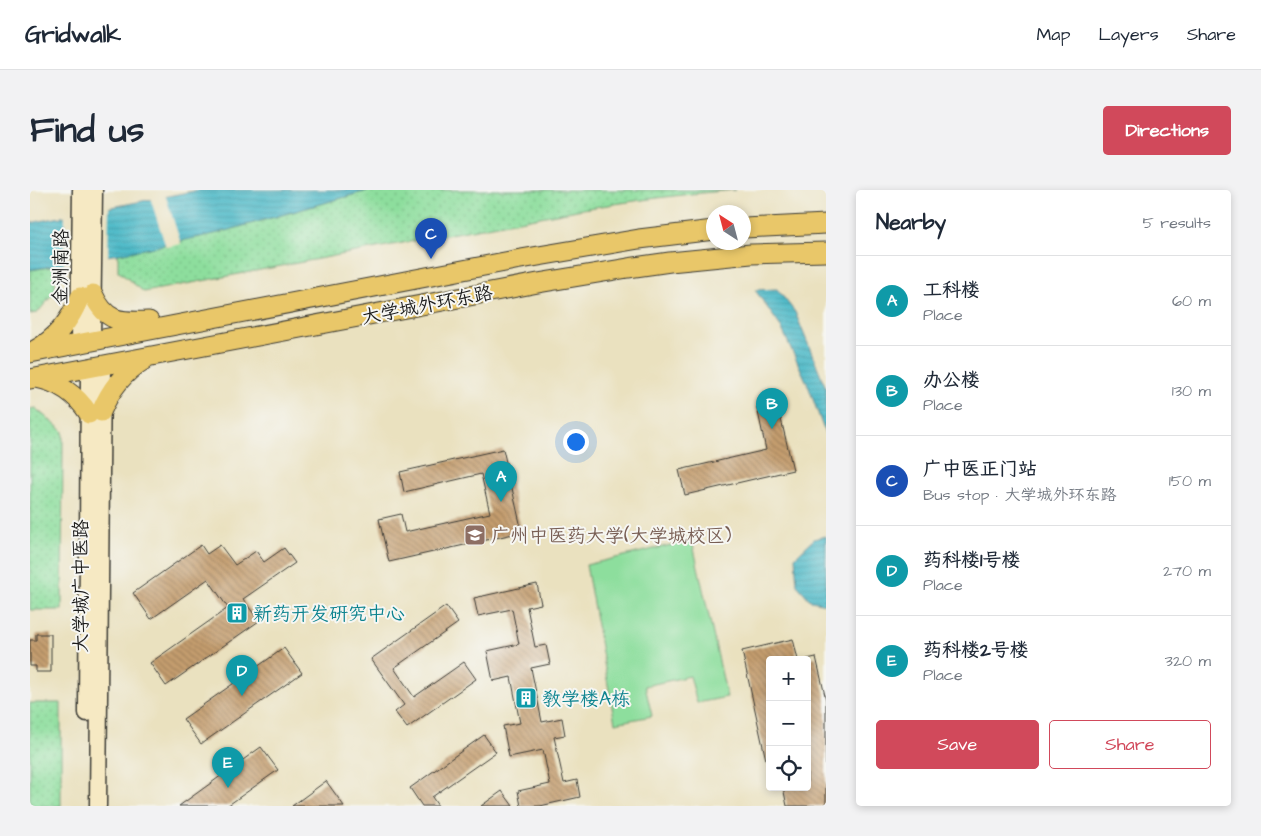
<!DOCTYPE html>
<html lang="en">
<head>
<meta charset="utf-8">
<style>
  :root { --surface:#fff; --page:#f2f2f3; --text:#1f2937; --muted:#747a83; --line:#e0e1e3; --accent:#d1495b }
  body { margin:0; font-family:"Architects Daughter","LXGW WenKai TC",sans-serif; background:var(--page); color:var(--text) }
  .controls { position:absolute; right:15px; bottom:15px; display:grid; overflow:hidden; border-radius:5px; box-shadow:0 2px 8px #0003 }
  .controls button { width:45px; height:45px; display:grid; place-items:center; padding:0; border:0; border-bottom:1px solid var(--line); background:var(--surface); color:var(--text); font:25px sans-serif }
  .compass { position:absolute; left:676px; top:15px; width:45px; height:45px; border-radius:50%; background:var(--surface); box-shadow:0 2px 8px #0003; rotate:324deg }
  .you { position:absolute; left:545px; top:251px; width:18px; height:18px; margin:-12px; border:4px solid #fff; border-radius:50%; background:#1a73e8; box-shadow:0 0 0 8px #1a73e833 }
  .badge { display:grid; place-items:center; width:32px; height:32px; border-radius:50%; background:var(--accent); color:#fff; font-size:16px; font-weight:700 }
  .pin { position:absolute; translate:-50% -41px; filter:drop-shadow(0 1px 2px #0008) }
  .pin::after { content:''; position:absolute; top:26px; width:18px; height:15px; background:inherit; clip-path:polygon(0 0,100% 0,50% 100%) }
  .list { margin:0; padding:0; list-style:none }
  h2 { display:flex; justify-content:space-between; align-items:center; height:65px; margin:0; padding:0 20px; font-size:21px }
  h2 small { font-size:16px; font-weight:400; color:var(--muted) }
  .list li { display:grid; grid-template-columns:32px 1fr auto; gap:15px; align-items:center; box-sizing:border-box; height:90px; padding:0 20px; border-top:1px solid var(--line) }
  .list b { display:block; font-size:19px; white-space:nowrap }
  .list p { margin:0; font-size:16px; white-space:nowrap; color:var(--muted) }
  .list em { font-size:16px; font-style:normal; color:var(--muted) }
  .actions { display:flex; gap:10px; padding:15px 20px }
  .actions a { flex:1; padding:11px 0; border:1px solid var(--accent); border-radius:5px; text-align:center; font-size:18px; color:var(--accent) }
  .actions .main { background:var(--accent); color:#fff }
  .icon { flex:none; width:28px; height:28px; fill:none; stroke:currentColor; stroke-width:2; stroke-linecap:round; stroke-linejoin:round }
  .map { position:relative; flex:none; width:796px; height:616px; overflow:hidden; border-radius:5px }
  header { display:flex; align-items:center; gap:30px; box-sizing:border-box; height:70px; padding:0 25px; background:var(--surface); border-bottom:1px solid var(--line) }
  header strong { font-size:24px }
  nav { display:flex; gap:28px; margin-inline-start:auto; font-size:18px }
  .intro { display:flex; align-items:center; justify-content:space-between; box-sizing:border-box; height:120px; padding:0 30px }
  h1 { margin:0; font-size:35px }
  .button { padding:12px 22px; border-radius:5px; background:var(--accent); color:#fff; font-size:18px; font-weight:700 }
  main { display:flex; gap:30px; padding:0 30px }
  aside { flex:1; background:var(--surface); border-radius:5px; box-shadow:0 2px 8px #0003 }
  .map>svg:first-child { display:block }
  .green { fill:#8dde9d; stroke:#547d5c }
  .park { fill:url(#park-dots); stroke:#547d5c }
  .water { fill:url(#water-rules); stroke:#356b72 }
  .pier { fill:#eae1bf }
  .building { fill:url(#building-back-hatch) }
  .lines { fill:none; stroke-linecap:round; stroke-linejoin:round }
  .secondary-casing { stroke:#3b3a34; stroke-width:19 }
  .primary-casing { stroke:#3b3a34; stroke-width:21 }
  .secondary { stroke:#f6e9c3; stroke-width:16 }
  .primary { stroke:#e9c769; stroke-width:19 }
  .labels { text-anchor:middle; stroke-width:4; stroke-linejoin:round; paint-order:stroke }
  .street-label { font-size:19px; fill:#1c1c1c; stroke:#f6f6f2 }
  .education-label { font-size:19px; fill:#785e54; stroke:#f6f6f2; text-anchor:start }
  .culture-label { font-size:19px; fill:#0d838f; stroke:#f6f6f2; text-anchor:start }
</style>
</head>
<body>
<header>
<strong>Gridwalk</strong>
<nav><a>Map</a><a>Layers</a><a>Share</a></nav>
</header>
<div class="intro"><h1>Find us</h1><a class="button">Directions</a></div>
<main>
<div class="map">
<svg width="796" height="616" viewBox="0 0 796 616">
  <defs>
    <pattern id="park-dots" width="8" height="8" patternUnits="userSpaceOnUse" patternTransform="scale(1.25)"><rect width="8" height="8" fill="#8dde9d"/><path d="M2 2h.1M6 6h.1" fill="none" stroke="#79be87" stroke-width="1.8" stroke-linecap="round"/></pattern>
    <pattern id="water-rules" width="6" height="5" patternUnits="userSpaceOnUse" patternTransform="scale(1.25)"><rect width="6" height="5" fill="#4ebac8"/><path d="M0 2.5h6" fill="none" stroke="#449fab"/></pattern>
    <pattern id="building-back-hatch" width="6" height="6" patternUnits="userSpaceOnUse" patternTransform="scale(1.25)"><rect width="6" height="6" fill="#c49d6e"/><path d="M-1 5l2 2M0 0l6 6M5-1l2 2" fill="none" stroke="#9e7f5a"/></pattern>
  </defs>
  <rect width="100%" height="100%" fill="#f6f6f2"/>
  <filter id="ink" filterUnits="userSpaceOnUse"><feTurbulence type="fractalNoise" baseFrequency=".02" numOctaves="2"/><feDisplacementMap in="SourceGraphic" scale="10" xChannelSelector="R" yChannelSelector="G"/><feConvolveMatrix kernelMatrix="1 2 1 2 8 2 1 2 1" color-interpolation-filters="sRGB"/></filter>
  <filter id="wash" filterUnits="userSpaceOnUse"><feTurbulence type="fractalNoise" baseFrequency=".0096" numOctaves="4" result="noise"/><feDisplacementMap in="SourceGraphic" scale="20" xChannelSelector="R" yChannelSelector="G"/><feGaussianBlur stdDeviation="1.12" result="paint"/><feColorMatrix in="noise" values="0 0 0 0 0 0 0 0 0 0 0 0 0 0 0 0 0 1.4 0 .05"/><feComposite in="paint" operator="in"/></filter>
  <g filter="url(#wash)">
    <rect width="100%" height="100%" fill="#eae1bf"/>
    <path class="green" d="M662,350l35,157 -30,6 -7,-27 -45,10 7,30 -37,7 -29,-158z"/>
    <path class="park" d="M340,0h366c-54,4 -106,11 -159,20l-433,82 -26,-21v-17l100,-21z
      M26,76l-1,26 -18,21 -7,1v-44z
      M5,218l28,23 -1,179h-32v-201z
      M0,513h31v103h-31z"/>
    <path class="water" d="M169,0h171l-152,43 -78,17 -110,20v-47z
      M747,99l18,23 31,76v48l-18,-51 -27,-58 -26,-37z
      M796,346v68l-15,-3 -14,-16 -2,-28 19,-18z"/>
    <path class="pier" d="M135,4l16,50 -15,3 -16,-50z
      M79,15l-1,54 -44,8 1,-53z"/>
    <g id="blocks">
      <path class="building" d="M747,212l16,68 -108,25 -6,-25 87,-20 -9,-43z
        M473,259l19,83 -133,30 -10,-43 22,-5 4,18 85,-19 -9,-39 -77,18 -4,-20z
        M171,355l6,9 13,-9 15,20 21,-14 8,11 20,-14 11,15 -52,36 16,22 -93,65 -16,-23 78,-55 -20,-29 -57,40 -18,-26z
        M507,394l4,20 -14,3 8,40 11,-2 4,19 -19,4 11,54 20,-4 3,17 -11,2 10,46 13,-3 3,17 -40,9h-19l-3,-15 32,-7 -7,-34 -34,7 -6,-31 17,-3 -9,-46 -18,4 -6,-30 32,-7 -7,-35 -34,7 -4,-18z
        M416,416l12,17 -64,45 20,29 50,-35 12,17 -69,49 -12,-16 9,-7 -33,-46z
        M6,444h15v38h-15v-6h-6v-26h6z
        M763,449l5,21h-28v100h-4l-24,-109z
        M254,458l18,25 -101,71 -18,-25z
        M786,467l10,43v106h-39l-4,-19h24v-128z
        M454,545l12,17 -64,45 6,9h-16l-12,-18z
        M231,557l17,23 -51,36h-48z
        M296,591l18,25h-52z
        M472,601l11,15h-32z"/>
    </g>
  </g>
  <g filter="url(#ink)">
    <use href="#blocks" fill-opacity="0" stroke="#3b3a34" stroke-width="1"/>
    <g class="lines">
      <g class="secondary-casing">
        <path id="secondary" d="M62,151l2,-151
          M49,154l2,-154
          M57,523l2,-345
          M68,616l4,-440"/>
      </g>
      <g class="primary-casing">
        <path id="primary" d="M714,38l82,-4
          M63,104c13,29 28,28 56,27
          M5,160c22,-12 36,-31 45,-53
          M0,163l485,-93 124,-21 75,-9
          M6,188c22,4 41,17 53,36
          M0,189l508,-96 90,-15 42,-6 81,-8 75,-2
          M71,222c9,-22 23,-40 43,-52"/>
      </g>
      <use href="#secondary" class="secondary"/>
      <use href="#primary" class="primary"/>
    </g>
  </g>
  <defs>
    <g id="university-square" transform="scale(1.125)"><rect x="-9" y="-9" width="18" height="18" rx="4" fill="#8d6e63" stroke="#f6f6f2"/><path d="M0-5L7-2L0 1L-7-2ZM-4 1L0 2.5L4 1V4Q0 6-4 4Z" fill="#fff"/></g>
    <g id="building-square" transform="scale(1.125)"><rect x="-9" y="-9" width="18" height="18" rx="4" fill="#0f9aa8" stroke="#f6f6f2"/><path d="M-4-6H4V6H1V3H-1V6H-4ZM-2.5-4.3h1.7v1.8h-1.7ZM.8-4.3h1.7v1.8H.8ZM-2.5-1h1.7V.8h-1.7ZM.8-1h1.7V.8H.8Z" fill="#fff"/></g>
  </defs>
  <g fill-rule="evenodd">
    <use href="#university-square" x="445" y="345"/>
    <use href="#building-square" x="207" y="423"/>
    <use href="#building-square" x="496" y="508"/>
  </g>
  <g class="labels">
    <g class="street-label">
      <text transform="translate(30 77) rotate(-89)" y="7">金洲南路</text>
      <text transform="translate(397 114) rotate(-11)" y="7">大学城外环东路</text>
      <text transform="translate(50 396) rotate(-90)" y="7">大学城广中医路</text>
    </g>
    <g class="education-label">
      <text x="461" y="352">广州中医药大学(大学城校区)</text>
    </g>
    <g class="culture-label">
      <text x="223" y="430">新药开发研究中心</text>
      <text x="512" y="515">教学楼A栋</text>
    </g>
  </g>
</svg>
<div class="controls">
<button>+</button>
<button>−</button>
<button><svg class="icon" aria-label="locate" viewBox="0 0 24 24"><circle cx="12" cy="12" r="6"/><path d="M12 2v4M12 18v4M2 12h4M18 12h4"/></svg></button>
</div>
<svg class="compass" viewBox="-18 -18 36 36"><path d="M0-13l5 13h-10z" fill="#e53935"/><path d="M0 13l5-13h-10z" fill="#747a83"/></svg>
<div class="you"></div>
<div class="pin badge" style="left:471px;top:312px;background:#0f9aa8">A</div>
<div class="pin badge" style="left:742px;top:239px;background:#0f9aa8">B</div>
<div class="pin badge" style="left:401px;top:69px;background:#1a4fb4">C</div>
<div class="pin badge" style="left:212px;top:506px;background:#0f9aa8">D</div>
<div class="pin badge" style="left:198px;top:598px;background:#0f9aa8">E</div>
</div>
<aside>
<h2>Nearby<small>5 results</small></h2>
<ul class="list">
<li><span class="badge" style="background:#0f9aa8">A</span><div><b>工科楼</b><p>Place</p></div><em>60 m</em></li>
<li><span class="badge" style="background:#0f9aa8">B</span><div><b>办公楼</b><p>Place</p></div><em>130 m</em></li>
<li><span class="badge" style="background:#1a4fb4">C</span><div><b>广中医正门站</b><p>Bus stop · 大学城外环东路</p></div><em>150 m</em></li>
<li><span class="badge" style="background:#0f9aa8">D</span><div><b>药科楼1号楼</b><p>Place</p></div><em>270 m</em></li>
<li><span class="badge" style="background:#0f9aa8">E</span><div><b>药科楼2号楼</b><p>Place</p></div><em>320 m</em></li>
</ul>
<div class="actions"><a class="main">Save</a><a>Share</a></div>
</aside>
</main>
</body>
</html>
